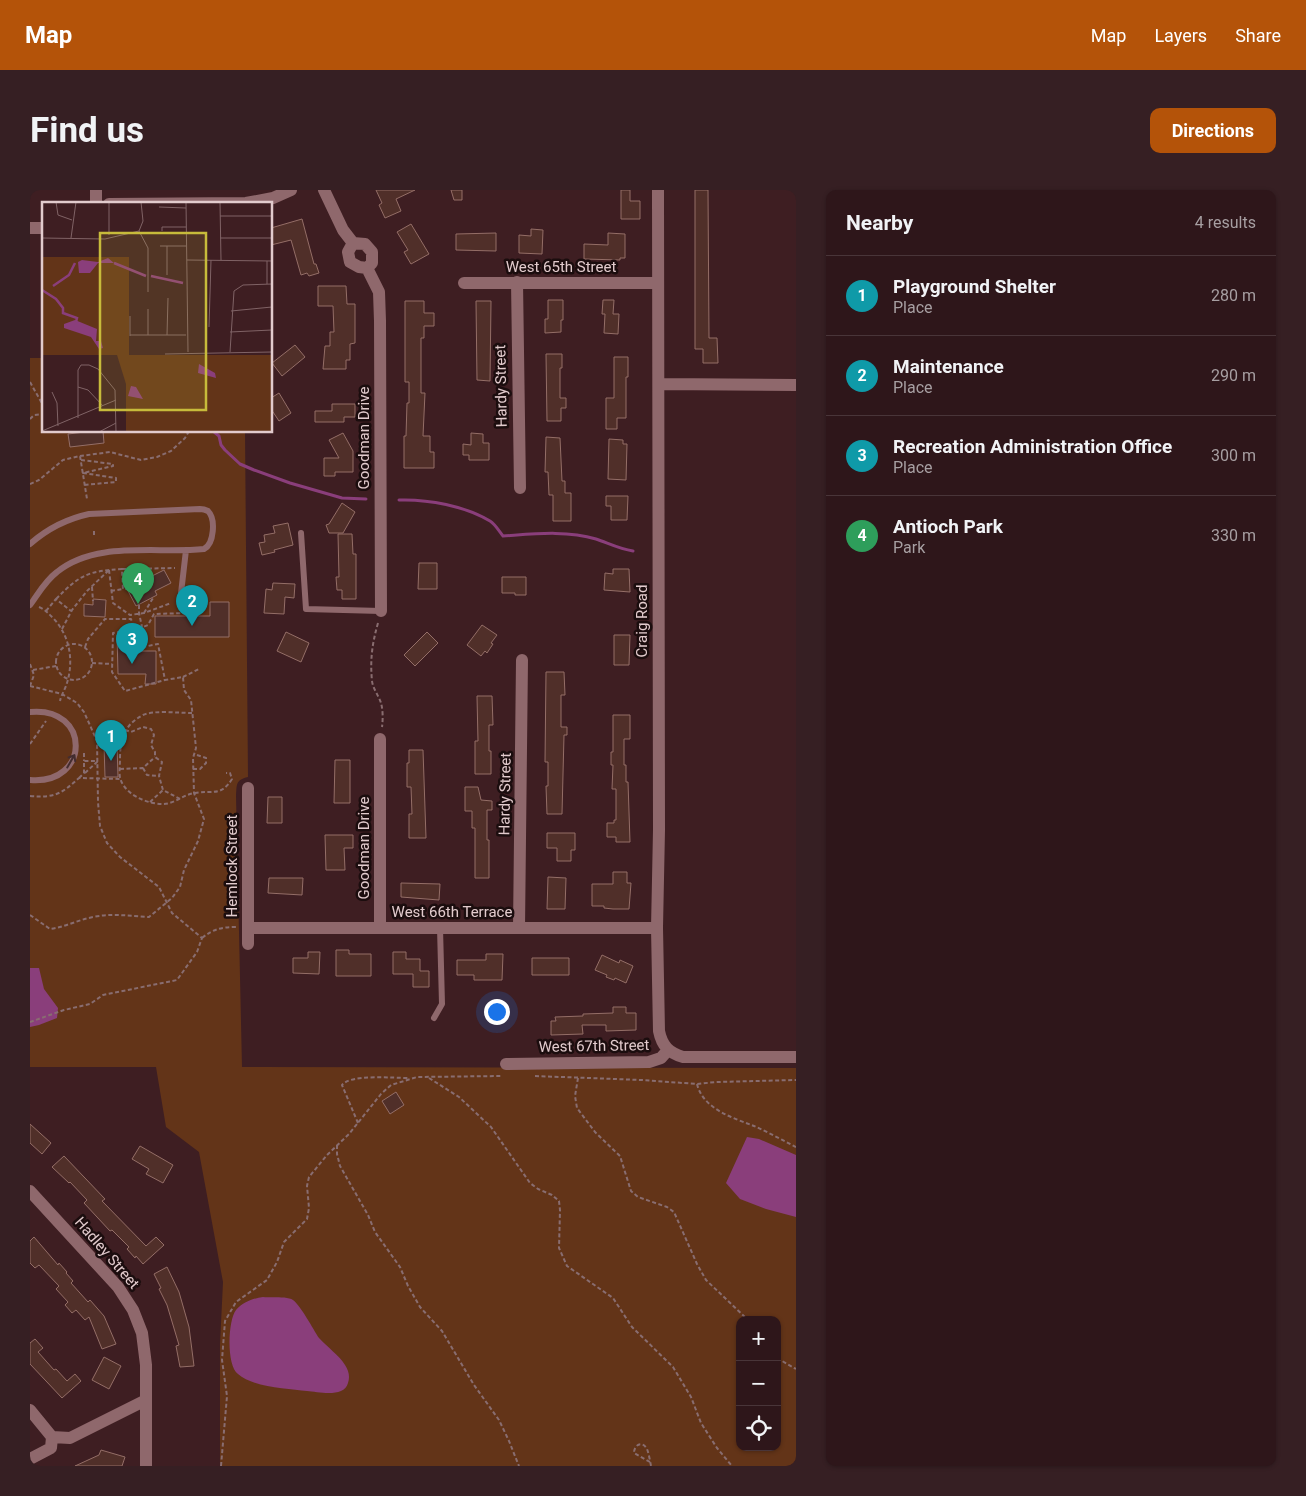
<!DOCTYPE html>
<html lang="en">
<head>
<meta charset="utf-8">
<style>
  :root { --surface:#2e161a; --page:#361f23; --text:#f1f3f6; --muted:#a79fa2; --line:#493539; --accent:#b45309 }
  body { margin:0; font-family:Roboto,sans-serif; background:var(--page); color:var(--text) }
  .controls { position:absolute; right:15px; bottom:15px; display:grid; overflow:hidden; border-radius:10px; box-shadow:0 1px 4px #0004 }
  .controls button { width:45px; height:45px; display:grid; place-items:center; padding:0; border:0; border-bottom:1px solid var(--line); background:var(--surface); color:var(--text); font:25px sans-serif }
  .you { position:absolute; left:466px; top:821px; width:18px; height:18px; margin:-12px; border:4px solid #fff; border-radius:50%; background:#1a73e8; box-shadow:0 0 0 8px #1a73e833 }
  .badge { display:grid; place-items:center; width:32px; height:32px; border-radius:50%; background:var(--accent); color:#fff; font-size:16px; font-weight:700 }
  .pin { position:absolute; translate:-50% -41px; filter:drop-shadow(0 1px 2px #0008) }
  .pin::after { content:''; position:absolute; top:26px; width:18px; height:15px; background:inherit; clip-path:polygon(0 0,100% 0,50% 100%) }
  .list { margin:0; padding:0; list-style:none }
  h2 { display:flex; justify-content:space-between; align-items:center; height:65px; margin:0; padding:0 20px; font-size:21px }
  h2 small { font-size:16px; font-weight:400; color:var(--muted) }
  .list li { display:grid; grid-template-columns:32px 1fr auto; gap:15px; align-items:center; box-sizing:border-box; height:80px; padding:0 20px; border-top:1px solid var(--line) }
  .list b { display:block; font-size:19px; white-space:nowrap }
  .list p { margin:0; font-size:16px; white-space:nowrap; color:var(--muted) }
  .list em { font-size:16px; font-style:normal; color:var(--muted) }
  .icon { flex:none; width:28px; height:28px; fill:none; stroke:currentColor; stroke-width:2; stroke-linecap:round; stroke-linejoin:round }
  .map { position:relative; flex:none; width:766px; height:1276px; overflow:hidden; border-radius:10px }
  header { display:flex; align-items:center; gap:30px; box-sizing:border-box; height:70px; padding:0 25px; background:var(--accent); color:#fff }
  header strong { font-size:24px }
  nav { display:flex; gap:28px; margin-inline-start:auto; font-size:18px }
  .intro { display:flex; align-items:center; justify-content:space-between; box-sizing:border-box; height:120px; padding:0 30px }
  h1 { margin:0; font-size:35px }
  .button { padding:12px 22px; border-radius:10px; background:var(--accent); color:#fff; font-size:18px; font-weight:700 }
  main { display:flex; gap:30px; padding:0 30px }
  aside { flex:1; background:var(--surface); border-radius:10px; box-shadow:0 1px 4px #0004 }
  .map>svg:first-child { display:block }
  .green { fill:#633418; fill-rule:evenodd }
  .water { fill:#8a3e7b }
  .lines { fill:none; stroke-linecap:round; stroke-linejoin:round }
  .stream { stroke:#8a3e7b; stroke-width:3 }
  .building { fill:#502f29; stroke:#946e67 }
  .path { stroke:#896d70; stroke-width:2; stroke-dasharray:4 2.5; stroke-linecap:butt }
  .lane { stroke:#8f686c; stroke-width:6 }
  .street { stroke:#8f686c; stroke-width:12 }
  .oneway { stroke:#442d2f }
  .labels { text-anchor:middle; stroke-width:5; stroke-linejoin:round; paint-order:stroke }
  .street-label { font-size:15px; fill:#e2cbcd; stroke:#1b0d0e }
  .inset-river { fill:none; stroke:#8a3e7b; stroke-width:2.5 }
  .inset-road { fill:none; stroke:#806366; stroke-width:1 }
  .view { fill:#c7bb3b; fill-opacity:0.15; stroke:#c7bb3b; stroke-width:2.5 }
  .inset-edge { fill:none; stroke:#e2cbcd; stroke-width:2.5 }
</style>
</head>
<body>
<header>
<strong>Map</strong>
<nav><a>Map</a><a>Layers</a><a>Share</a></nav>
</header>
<div class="intro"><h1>Find us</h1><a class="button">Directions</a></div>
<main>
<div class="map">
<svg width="766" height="1276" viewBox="0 0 766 1276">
  <rect width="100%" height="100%" fill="#3e1e22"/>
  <path class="green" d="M0,168h14v73h201l3,346c-13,3 -11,8 -12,19l6,271 554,1v398h-576v-122l3,-62 -24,-130 -33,-25 -10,-60h-126zM710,1130h37v127h-37z"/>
  <path class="water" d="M0,778h9l5,21 14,19 -1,10 -18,7 -9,2z
    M717,947l12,2 37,16v62l-30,-8 -26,-10 -14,-16z
    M233,1107c8,1 24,-1 30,3 8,6 20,29 26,38 8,9 20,17 26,27 4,6 5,12 3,18 -4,15 -29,9 -41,8 -19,-2 -55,-4 -69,-17 -12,-9 -10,-54 -2,-64 7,-8 18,-12 27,-13z"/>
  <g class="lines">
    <path class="stream" d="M183,241l6,5 2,9 4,5 15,14 14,6 36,13 52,15 24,1
      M369,310c29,-1 66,6 91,21 5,3 9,10 13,15 30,-2 63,-6 93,3 12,4 23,10 37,12"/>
  </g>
  <path class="building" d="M346,0h39l-19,9 5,12 -16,7 -6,-13 3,-2z
    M421,0h11v10h-8z
    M591,0h9v11h10v18h-19z
    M665,0h13l1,148h8l1,25h-15v-14h-8z
    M272,29l12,45h2l3,9 -10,3 -2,-3 -6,2 -10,-35 -20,5v-17z
    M381,34l18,30 -18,10 -7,-12 4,-2 -11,-18z
    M501,39l12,1 -1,24 -23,-1v-18l12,1z
    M466,43v18l-40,-1v-16z
    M578,43l17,1v24h-5v2l-36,-1v-15l24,1z
    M288,96h28l1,18h8v39l-5,1v16h-4v9h-23l2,-23h5v-14h4l-1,-26h-15z
    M518,110h15v20h-2v12l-16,1v-14h3z
    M573,110h11l-1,14h6l-1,20 -14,-1 1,-19h-3z
    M375,111h19v12h10v13h-10v12h-3v55h4l-2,43h7v16h4v16h-30v-32h2l1,-33h2v-21h-4z
    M446,111h15l-1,80 -13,-1z
    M265,155l10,12 -23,19 -10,-13z
    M516,164h16v14h-2v30h6v10h-5v13h-14z
    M584,167h14v20h-2v41h-9v11h-11v-31h8z
    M249,203l12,20 -12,8 -8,-12v-11z
    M302,214h23v13h-11v5h-29v-11h17z
    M63,241h10l1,12 -34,4 -2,-13z
    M313,243l10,18v21h-18v4h-11v-18h15l-10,-18z
    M441,243l12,1v9h6v17h-20v-5h-6v-11l8,1z
    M516,247l14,1 2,43h3v12h6v28h-18v-26h-4l-1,-23h-3z
    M579,249l14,1v4h4l-1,36 -18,-1z
    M576,306h22l-1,24h-16v-14h-5z
    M312,313l13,9 -12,21h-14l-3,-8 3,-1z
    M258,333l5,22 -19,5 1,2 -13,3 -3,-12 6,-1 -1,-7 11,-2 -2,-7z
    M308,344h14l1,20h3v45h-14v-9h-5l-1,-13h3z
    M389,373h18v26h-19z
    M583,379h16l1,23 -26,-2 1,-17 8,1z
    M111,380l5,9 18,-9 7,13 -16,8 2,4 -21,11 -9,-17 4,-2 -5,-9z
    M472,387h24v18h-11v-2h-13z
    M243,393l22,1 -1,14 -9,-1 -1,17 -20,-1 2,-24 6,1z
    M63,409l13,1 -1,17 -21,-1v-12l9,1z
    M180,412h19v35h-74v-21h55z
    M452,435l15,10 -6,8 2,1 -6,9 -2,-2 -4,5 -14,-11z
    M256,442l23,11 -8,19 -24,-11z
    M397,442l11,11 -23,23 -11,-11z
    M100,444v17h26v33h-11l1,-10h-28l-1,-39z
    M584,445h16l-1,30h-15z
    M516,482h18l1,23h-4v32h6v8h-3l-2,79h-15l-1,-28h2v-24h-3z
    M447,506h15l1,29h-4v26h2v23h-16v-33h3z
    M583,525h17v24h-6v26h2v17h2l2,60h-14v-5h-9v-14h7v-3h2v-31h-4l1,-24h-2v-13h2z
    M74,554h13l1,33h-13z
    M379,560h14l3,88h-17v-24h3l-1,-27h-4v-24h2z
    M305,570h15v43h-16z
    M435,597h13l3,13 11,1v9h-5v30h2v38h-14v-50h-3v-17h-7z
    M238,607h14v26h-15z
    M517,643h28v17h-4v11h-14v-13h-10z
    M295,645h28v13h-9l1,22h-19z
    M583,682h14v11h4l-2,26h-16l-9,-1v-2h-12v-22h21z
    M518,687l18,1 -1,31h-18z
    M239,688h34l-1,17 -34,-2z
    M371,693l39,1 -1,16 -38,-3z
    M306,760h13v4h22v22h-35z
    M278,762h12l-1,22 -26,-1v-15h15z
    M363,762h13v7h14v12h9v16h-16v-13h-20z
    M456,764h17l-1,26h-28v-5h-17v-15h29z
    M572,765l17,8 1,-3 13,6 -7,17 -11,-5 -1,2 -8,-3 1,-2 -12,-5z
    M502,768h37v17h-37z
    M583,817h13v6h10v17l-30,1v-6h-24l1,9 -32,1v-14h5l-1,-4 28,-1v-2l30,-1z
    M366,902l8,13 -14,9 -8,-13z
    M0,934l21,19 -9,11 -12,-11z
    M110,956l33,19 -10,18 -17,-9 3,-5 -17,-10z
    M34,966l41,43 -3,2 44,45 10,-9 8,8 -21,19 -7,-8 -1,2 -8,-9 2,-2 -17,-17 -2,1 -26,-28 3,-3 -17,-18 -1,1 -17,-16z
    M4,1047l24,28 1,-2 8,9 -1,1 7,8 -2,2 17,19 2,-2 14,16 12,28 -14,5 -13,-32 -4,3 -9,-10 -4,3 -7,-8 3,-3 -12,-13 3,-3 -20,-21 -4,3 -5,-5v-22z
    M137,1077l12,25 10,35 5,39 -14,1 -4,-21 3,-1 -12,-40 -8,-16 2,-1 -7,-14z
    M5,1149l8,9 -5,4 16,18 2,-1 11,12 8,-7 6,7 -19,17 -32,-34v-21z
    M74,1167l17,9 -12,23 -17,-9z
    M71,1260l24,7 -3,9h-47l24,-11z"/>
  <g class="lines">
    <path class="path" d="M0,192l14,25
      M0,229l4,-4 10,-1
      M50,266l7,43
      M51,270l32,4v2l-30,7 33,5v4l-32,3
      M0,294l9,-4 24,-20 17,-4 30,-4 31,8 16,-3 14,-6 14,-13 4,-7
      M64,341v5
      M92,379l53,-1
      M79,380l4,33 17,12 14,-2 27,-10
      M62,397l1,14
      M81,401l12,-2
      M26,409c24,-24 31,-28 66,-30l1,20h4
      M109,415v8l3,14
      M9,417c7,3 10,7 15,12 17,19 20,44 12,67 -2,5 -5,10 -6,15
      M16,421l10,-12 15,12
      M114,423l9,-15
      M348,433c-6,21 -8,37 -6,58 1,8 7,15 9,22 2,7 2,17 1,24
      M32,439l10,-19 15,-19 22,-21
      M108,439l10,-4 6,-11 34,-1v-7
      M26 472a18 18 0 1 1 36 0a18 18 0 1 1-36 0Z
      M55,457l3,-8 17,-20h26l3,9
      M62,473l20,1
      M0,474l4,11 -4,11
      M3,480l23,-4
      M153,487l16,-8
      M0,496l32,8 15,9 7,9 13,29 1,61 2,24 7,17 13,14 39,30 13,26 30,25 -5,14 -20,28 -74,15 -13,9 -26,6 -34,12
      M162,523c-13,0 -39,-3 -49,2 -19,10 -23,24 -23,44 0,6 -1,13 0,19 5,17 27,26 43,26 12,0 21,-10 32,-11 17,-3 26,4 37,-14l-2,-6h-4
      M95,540l6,2 12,-5 8,2 3,6 -3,10 4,7v5l7,5 -3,14 4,14 17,9
      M0,554l16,-23
      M54,563v8
      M113,578l4,7 12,1
      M90,579l23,-1 12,-11
      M163,579h7l6,-6v-5l-12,-4
      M55,583l13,-12
      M49,588l5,-5v-12h13
      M0,606c25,2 31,-2 49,-18l42,1
      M120,612l13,-12
      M0,725l20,14c15,-2 28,-9 43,-12 19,-4 37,-1 56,0l23,-19 8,-11 4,-17 14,-29 6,-22 -10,-26 -1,-35 3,-10 -5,-48 -7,-10 -1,-13 -18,3 -7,-36 -15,3 -5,-18 -25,4 -1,39 13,19 40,-11
      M172,748c11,-9 20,-11 34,-11
      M505,886l107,4 55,4 19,-2 80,-2
      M399,888l30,19 32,30 39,56 8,6 14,6 7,6 1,9 -1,38 8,18 46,32 19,29 41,40 18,30 10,26 16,25 15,18
      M548,888l-3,18 2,12 18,24 25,24 11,35 7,6 29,10 7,5 23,52 9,16 42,40
      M667,894c6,25 36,34 57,42 14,6 28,14 42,21
      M328,933l-16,-38c8,-11 52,-7 67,-7
      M307,955v9l3,12 28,49 7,17 25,35 8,19 12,21 22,24 32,54 25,35 10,21 10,25
      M747,1168l19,11
      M620,1272l-16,-9c0,-8 8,-13 13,-4 2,5 3,12 4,17
      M191,1276l6,-70 -5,-36 3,-39 11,-19 31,-22 10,-18 7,-20 23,-23 2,-11 -2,-22 2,-9 18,-22 22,-21 32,-40 10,-9 26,-8 85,-1"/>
    <path class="lane" d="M271,343l5,76 75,2
      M0,354c17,-15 36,-25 59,-30l111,-5c3,0 6,1 8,2 8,8 6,33 -4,38 -47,5 -108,-9 -147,23 -12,9 -18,21 -27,33
      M150,412l6,-52
      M0,522c61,-6 61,73 0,68
      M404,828l8,-14 -2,-76"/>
    <path class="street" d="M294,0l19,40 10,13
      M628,0l1,640 -2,98 2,103c3,15 10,22 24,26h113
      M66,14v-14
      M79,14l137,-1 27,-5 18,-8
      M0,38h14
      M323,53l12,1 7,8v11l-5,5
      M323,53l-5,9 2,10 9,5 8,1
      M337,78l12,24 1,29 1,290
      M487,92l3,206
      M434,93h194
      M629,194l137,1
      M350,549v188
      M218,738h409
      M489,738l3,-268
      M218,754v-156
      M476,874l143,-2 12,-4 7,-8
      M0,1001l88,96 15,23 9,23 4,32v101
      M0,1220l22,27
      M22,1247l18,1 76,-38
      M0,1269l21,-11 1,-11"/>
  </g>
  <defs><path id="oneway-shaft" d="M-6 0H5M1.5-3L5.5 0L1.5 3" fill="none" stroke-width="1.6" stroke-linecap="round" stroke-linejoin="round" transform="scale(1.25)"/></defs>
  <use class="oneway" href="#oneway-shaft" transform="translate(41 571) rotate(-60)"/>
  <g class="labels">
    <g class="street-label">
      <text x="531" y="82">West 65th Street</text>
      <text transform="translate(471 196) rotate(-91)" y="5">Hardy Street</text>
      <text transform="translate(334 248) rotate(-90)" y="5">Goodman Drive</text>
      <text transform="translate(612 431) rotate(-90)" y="5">Craig Road</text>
      <text transform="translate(475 604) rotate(-89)" y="5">Hardy Street</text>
      <text transform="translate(334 658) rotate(-90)" y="5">Goodman Drive</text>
      <text transform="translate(202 676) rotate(-90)" y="5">Hemlock Street</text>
      <text x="422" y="727">West 66th Terrace</text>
      <text transform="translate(564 856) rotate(-1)" y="5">West 67th Street</text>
      <text transform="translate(77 1063) rotate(49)" y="5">Hadley Street</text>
    </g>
  </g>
  <g transform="translate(12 12)">
    <rect width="230" height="230" fill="#3e1e22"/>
    <path d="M0,55h87v98h143v77h-146v-48l-9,-29h-75z" fill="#633418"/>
    <path d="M66,56l6,5h-16l-8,10h-11l-1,-11 4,-2 16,2zM33,118l22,9 -1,12h5l2,7 -4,1 -8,-12 -27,-9v-4zM157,162l16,9 1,5 -18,-5zM89,184l5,1 7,12 -15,-3z" fill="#8a3e7b"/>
    <path class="inset-river" d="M72,61l32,13M109,74l32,7M11,84l16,-11 6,-12M0,88l14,9 7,9v5l14,5 -1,4"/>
    <path class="inset-road" d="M14,0l2,13 14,5M67,0v33M144,0l2,150M178,0l1,58M117,5l27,1M178,14h52M97,29l9,17v44M97,29l4,-10 -2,-19M120,29v-4h24M0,36l63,1 34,-8M29,36l5,-36M178,36h52M118,44h26M125,44v29M145,58l85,1M225,82v-23M106,107v26M189,109l41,-4M167,125l2,-67M188,130l42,-2M88,133h56M125,133l1,-37M88,134v-20M188,150l4,-61 9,-6 29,-1M123,152l107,-2M36,185l10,3 15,16M10,190l5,11 1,23M36,216v-48l3,-5h8l9,4 17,21 1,42M0,229l74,-31M57,230l17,-9"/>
    <path class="view" d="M58,31h106v177h-106z"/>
    <rect width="230" height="230" class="inset-edge"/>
  </g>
</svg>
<div class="controls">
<button>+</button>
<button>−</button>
<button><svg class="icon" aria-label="locate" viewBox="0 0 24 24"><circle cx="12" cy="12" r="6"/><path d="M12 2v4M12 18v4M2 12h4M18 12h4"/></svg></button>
</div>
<div class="you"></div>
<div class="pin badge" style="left:81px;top:571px;background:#0f9aa8">1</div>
<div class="pin badge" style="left:162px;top:436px;background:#0f9aa8">2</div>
<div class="pin badge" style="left:102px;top:474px;background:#0f9aa8">3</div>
<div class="pin badge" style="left:108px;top:414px;background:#2e9e5b">4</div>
</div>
<aside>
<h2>Nearby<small>4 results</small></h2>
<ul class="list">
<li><span class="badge" style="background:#0f9aa8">1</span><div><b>Playground Shelter</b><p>Place</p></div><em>280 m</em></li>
<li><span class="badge" style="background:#0f9aa8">2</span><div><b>Maintenance</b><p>Place</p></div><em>290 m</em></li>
<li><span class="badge" style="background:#0f9aa8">3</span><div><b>Recreation Administration Office</b><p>Place</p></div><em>300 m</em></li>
<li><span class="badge" style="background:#2e9e5b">4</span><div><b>Antioch Park</b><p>Park</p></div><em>330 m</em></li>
</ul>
</aside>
</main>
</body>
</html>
